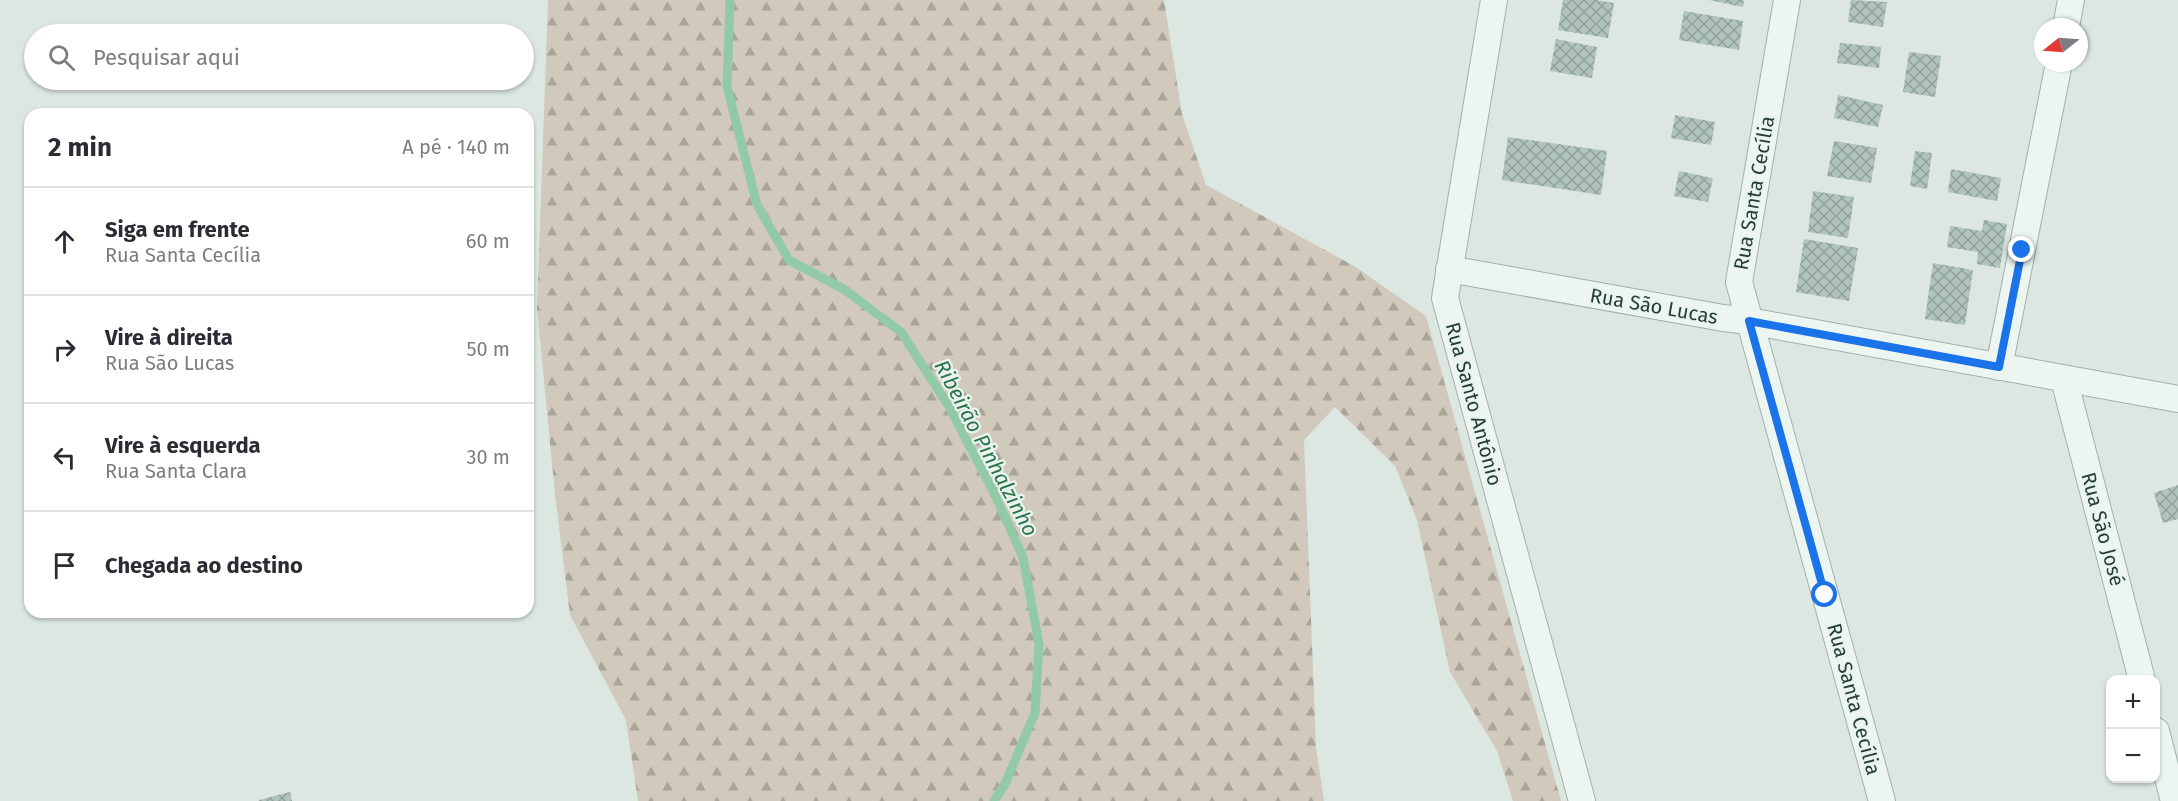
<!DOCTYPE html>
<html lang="pt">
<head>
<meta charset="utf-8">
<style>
  :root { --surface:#fff; --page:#f2f2f3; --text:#2b2b33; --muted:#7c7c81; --line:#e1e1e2 }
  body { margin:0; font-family:"Fira Sans",sans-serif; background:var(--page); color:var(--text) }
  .controls { position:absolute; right:18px; bottom:18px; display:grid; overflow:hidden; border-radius:12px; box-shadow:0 2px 4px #0004 }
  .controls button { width:54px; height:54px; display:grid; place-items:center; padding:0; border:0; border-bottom:2px solid var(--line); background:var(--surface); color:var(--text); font:30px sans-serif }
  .compass { position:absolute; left:2034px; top:18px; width:54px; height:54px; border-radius:50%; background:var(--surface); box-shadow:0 2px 4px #0004; rotate:253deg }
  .stop { position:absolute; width:18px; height:18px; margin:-14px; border:4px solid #1a73e8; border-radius:50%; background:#fff }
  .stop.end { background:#1a73e8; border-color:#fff; box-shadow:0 2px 6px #0008 }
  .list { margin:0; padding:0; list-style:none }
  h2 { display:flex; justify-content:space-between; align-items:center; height:78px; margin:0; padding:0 24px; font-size:26px }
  h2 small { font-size:20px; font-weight:400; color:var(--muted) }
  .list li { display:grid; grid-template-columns:39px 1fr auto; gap:18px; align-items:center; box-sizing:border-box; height:108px; padding:0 24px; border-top:2px solid var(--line) }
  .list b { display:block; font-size:22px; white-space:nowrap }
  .list p { margin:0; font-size:20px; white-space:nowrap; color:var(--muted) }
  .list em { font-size:20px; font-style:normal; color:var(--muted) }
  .icon { flex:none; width:33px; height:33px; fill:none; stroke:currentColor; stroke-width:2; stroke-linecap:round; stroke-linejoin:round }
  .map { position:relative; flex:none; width:2178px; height:801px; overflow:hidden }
  .search { position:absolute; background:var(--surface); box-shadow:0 2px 4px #0004; left:24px; top:24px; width:510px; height:66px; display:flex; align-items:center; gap:15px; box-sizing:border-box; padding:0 21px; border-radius:33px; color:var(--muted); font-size:22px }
  .panel { position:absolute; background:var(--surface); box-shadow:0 2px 4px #0004; left:24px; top:108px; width:510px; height:510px; border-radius:18px }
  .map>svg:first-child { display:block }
  .forest { fill:url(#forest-firs) }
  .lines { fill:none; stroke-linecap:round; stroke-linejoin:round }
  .stream { stroke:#92caa8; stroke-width:9 }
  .building { fill:url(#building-cross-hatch) }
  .minor-casing { stroke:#a0b1a8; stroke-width:28 }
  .minor { stroke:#edf5f1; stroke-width:26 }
  .route { stroke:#1a73e8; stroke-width:8 }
  .labels { text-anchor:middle; stroke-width:4.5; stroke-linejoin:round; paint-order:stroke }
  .street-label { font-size:20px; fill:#243e31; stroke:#eaf4ef }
  .water-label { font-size:21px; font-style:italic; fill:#2b744a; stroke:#eaf4ef }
</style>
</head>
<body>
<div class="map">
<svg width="2178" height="801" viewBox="0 0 2178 801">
  <defs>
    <pattern id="forest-firs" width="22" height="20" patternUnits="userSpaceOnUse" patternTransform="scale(1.5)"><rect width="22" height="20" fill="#d1c9bb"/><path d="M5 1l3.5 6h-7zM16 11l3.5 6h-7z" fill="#a9a599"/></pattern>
    <pattern id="building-cross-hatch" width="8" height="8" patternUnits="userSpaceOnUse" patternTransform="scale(1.5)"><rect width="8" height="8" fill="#b1c4bb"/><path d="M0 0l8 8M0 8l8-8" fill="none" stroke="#90a199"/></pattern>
  </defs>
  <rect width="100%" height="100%" fill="#dbe7e0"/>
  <path class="forest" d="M548,0h616l18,114 24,71 148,81 72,50 135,485h-48l-16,-50 -47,-79 -33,-152 -22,-54 -60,-59 -31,33 12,307 8,54h-686l-12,-81 -56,-105 -15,-121 -18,-185z"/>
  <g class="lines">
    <path class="stream" d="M730,0l-3,86 30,119 32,55 56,30 56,42 47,73 46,88 29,64 16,87 -4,69 -30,71 -11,17"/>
  </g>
  <path class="building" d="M1563,0h33l18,3 -6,35 -50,-8z
    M1709,0h35l-1,7z
    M1851,0l36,2 -4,25 -35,-5z
    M1684,11l59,10 -4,29 -60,-10z
    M1556,39l41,8 -5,31 -42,-7z
    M1840,43l41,4 -2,21 -42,-5z
    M1909,52l32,4 -6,41 -32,-5z
    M1838,95l45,10 -5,22 -44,-9z
    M1675,115l40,7 -4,23 -40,-7z
    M1508,137l99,14 -6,44 -99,-15z
    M1834,141l43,7 -6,35 -44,-7z
    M1915,151l17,2 -5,36 -17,-3z
    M1951,169l50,9 -4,23 -49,-9z
    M1679,171l34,7 -5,24 -34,-6z
    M1813,191l41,6 -6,41 -40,-6z
    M1984,220l23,4 -7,44 -23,-4 1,-12 -31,-5 3,-21 32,5z
    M1804,239l54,9 -9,53 -53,-9z
    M1933,263l40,7 -8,55 -40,-6z
    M2178,485v34l-15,4 -9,-30z
    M290,792l2,9h-33v-1z"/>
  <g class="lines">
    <g class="minor-casing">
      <path id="minor" d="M1494,0l-49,298 137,503
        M1787,0l-48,282 143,519
        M2066,27l5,-27
        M1449,269l274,49 26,3 429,78
        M1999,367l60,-304
        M2064,379l78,301
        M2156,731l18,70"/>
    </g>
    <use href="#minor" class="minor"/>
  </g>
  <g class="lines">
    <path class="route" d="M1825,595l-76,-274 250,46 23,-117"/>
  </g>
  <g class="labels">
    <g class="street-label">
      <text transform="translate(1754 193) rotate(-80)" y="7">Rua Santa Cecília</text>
      <text transform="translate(1654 306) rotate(10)" y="7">Rua São Lucas</text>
      <text transform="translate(1474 404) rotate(75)" y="7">Rua Santo Antônio</text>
      <text transform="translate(2103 529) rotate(75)" y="7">Rua São José</text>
      <text transform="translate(1854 699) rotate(75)" y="7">Rua Santa Cecília</text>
    </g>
    <g class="water-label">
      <text transform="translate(986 448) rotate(62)" y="7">Ribeirão Pinhalzinho</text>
    </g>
  </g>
</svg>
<div class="controls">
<button>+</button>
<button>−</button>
</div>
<svg class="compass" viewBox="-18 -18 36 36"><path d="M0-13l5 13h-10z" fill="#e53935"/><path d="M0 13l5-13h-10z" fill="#7c7c81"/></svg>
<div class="stop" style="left:1825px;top:595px"></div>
<div class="stop end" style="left:2022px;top:250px"></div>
<div class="search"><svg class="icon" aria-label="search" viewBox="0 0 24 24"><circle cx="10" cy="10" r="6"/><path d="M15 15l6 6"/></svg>Pesquisar aqui</div>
<section class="panel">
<h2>2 min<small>A pé · 140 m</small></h2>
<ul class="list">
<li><svg class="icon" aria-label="ahead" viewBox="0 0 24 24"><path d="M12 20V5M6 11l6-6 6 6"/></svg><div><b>Siga em frente</b><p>Rua Santa Cecília</p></div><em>60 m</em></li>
<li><svg class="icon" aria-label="right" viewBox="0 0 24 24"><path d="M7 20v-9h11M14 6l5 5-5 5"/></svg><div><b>Vire à direita</b><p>Rua São Lucas</p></div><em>50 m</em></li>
<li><svg class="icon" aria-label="left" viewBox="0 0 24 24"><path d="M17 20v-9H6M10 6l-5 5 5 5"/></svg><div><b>Vire à esquerda</b><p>Rua Santa Clara</p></div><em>30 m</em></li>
<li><svg class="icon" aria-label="arrive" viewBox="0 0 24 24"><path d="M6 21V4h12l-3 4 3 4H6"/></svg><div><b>Chegada ao destino</b></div></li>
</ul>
</section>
</div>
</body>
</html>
